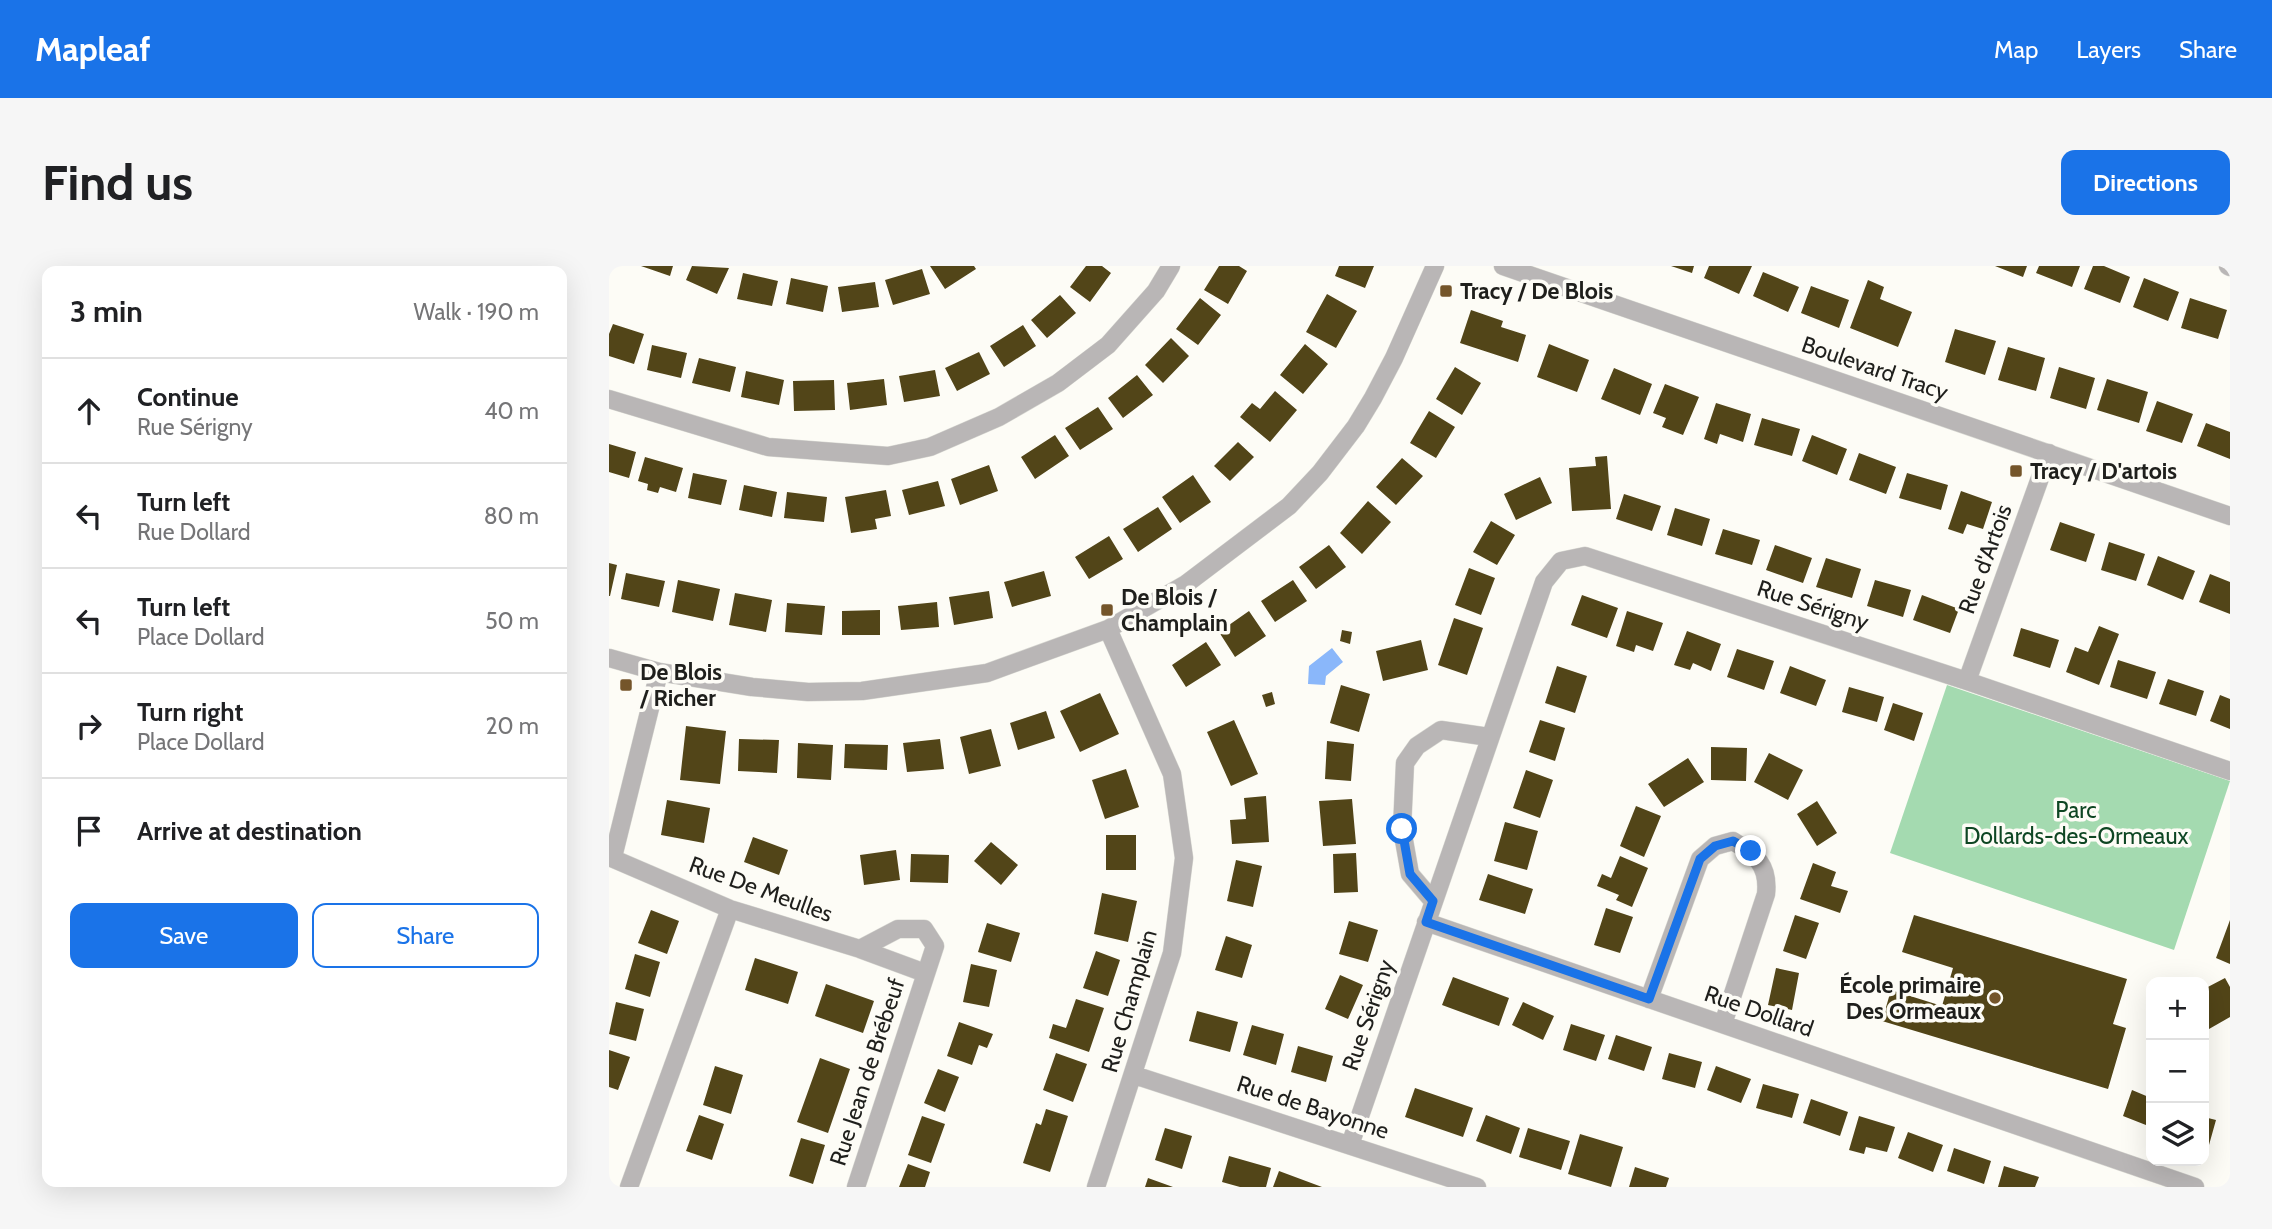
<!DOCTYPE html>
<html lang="en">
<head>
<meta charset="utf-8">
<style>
  :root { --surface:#fff; --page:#f6f6f6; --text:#202124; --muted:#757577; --line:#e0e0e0; --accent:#1a73e8 }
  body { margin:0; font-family:Cabin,sans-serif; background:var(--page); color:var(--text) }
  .controls { position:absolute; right:21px; bottom:21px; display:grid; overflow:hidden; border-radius:14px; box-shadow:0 7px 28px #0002 }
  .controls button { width:63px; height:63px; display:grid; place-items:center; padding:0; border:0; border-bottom:2px solid var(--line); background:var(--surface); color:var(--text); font:35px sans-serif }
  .stop { position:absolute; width:21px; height:21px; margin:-16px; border:5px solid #1a73e8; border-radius:50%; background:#fff }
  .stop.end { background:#1a73e8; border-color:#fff; box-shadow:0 2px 7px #0008 }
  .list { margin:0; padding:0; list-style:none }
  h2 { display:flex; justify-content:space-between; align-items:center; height:91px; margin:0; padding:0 28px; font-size:30px }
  h2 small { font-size:23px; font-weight:400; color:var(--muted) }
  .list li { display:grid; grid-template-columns:46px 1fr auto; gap:21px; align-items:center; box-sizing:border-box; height:105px; padding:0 28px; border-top:2px solid var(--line) }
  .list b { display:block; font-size:26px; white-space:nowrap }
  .list p { margin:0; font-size:23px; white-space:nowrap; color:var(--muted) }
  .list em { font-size:23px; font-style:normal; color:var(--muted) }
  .actions { display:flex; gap:14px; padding:21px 28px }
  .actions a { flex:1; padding:16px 0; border:2px solid var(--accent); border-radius:14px; text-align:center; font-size:24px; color:var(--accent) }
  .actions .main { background:var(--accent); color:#fff }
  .icon { flex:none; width:38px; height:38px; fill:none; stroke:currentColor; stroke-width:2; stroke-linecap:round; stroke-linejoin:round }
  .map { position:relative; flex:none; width:1621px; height:921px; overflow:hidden; border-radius:14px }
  header { display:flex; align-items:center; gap:42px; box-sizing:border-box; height:98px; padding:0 35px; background:var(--accent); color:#fff }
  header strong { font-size:33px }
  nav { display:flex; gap:38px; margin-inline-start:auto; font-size:24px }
  .intro { display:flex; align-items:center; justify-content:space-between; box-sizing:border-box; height:168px; padding:0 42px }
  h1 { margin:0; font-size:49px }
  .button { padding:18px 32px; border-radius:14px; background:var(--accent); color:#fff; font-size:24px; font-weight:700 }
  main { display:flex; gap:42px; padding:0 42px }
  aside { flex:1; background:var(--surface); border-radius:14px; box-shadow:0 7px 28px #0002 }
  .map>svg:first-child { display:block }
  .green { fill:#a4dab0 }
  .water { fill:#8ab7fa }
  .building { fill:#524518 }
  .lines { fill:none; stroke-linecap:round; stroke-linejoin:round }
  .minor-casing { stroke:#d9d9d3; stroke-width:19 }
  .minor { stroke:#b9b6b6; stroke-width:18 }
  .route { stroke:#1a73e8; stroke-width:9 }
  .poi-dot { fill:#74552a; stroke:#fdfcf6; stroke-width:2.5 }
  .labels { text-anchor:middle; stroke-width:7; stroke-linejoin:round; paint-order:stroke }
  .poi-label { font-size:23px; font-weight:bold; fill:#1f1f1c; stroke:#fdfcf6; text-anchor:start }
  .street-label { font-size:23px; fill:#1f1f1c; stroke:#fdfcf6 }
  .park-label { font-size:23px; fill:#0e4623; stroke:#fdfcf6 }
</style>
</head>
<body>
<header>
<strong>Mapleaf</strong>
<nav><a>Map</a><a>Layers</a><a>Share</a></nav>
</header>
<div class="intro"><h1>Find us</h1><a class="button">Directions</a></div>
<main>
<aside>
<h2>3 min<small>Walk · 190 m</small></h2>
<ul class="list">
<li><svg class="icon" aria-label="ahead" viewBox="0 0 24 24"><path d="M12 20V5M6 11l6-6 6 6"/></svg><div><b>Continue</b><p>Rue Sérigny</p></div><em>40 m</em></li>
<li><svg class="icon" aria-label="left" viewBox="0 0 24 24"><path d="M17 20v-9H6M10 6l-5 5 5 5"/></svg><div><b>Turn left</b><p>Rue Dollard</p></div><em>80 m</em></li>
<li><svg class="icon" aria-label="left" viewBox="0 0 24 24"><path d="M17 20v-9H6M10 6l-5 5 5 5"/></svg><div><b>Turn left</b><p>Place Dollard</p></div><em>50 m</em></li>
<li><svg class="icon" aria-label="right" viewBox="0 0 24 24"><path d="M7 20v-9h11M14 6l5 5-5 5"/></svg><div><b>Turn right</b><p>Place Dollard</p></div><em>20 m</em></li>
<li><svg class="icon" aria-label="arrive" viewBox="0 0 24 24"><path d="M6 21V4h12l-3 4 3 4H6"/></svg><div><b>Arrive at destination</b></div></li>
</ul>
<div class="actions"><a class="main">Save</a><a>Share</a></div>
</aside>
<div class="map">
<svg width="1621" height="921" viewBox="0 0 1621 921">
  <rect width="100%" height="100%" fill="#fdfcf6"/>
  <path class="green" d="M1338,419l283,96 -56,169 -284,-97z"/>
  <path class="water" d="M723,382l11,14 -17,14 -1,9 -17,-1 1,-18z"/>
  <path class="building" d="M32,0h32l-3,10z
    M83,0l37,2 -12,26 -31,-14z
    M321,0h44l2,3 -31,20z
    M477,0h16l9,7 -21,29 -20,-15z
    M610,0h20l8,5 -19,33 -24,-14z
    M730,0h35l-9,22 -30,-12z
    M1062,0h23l-2,7z
    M1100,0h43l-13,28 -35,-16z
    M1386,0h32l-4,11z
    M1430,0h41l-8,21 -36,-14z
    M1484,0h11l26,11 -10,26 -36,-14z
    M313,3l8,25 -37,11 -8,-25z
    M1154,6l36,15 -11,25 -35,-16z
    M134,7l35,8 -6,25 -35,-7z
    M182,12l37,8 -5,26 -37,-8z
    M1535,12l35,14 -11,29 -35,-14z
    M1259,14l16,7 -4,12 32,13 -14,35 -48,-19z
    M266,16l4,25 -37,5 -4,-25z
    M1202,20l38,14 -10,28 -38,-15z
    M718,28l30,17 -21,37 -30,-16z
    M451,29l16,18 -29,25 -16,-18z
    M591,32l21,17 -23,30 -22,-16z
    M1581,32l37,12 -9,29 -37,-11z
    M862,44l32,11 -2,6 25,8 -8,27 -58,-19z
    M4,58l31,10 -10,30 -25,-8v-22z
    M414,59l13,21 -32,21 -14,-21z
    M1346,63l41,12 -11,34 -40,-13z
    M562,72l18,18 -26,27 -18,-18z
    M696,78l23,20 -25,30 -23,-19z
    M940,78l40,16 -12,32 -40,-15z
    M43,79l35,8 -6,25 -34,-8z
    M1399,81l37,11 -9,33 -38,-11z
    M370,86l11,22 -33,17 -12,-23z
    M90,92l37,9 -6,25 -38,-9z
    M846,101l26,16 -19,32 -26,-16z
    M1450,101l36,11 -9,31 -36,-11z
    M1005,102l38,16 -12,31 -39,-16z
    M326,104l5,26 -36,6 -5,-26z
    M137,105l38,9 -5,25 -38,-8z
    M528,109l16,20 -30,23 -15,-20z
    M275,113l3,26 -37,5 -3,-27z
    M1498,113l41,13 -9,31 -42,-13z
    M225,114l1,30 -41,1 -1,-30z
    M1056,118l34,13 -16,38 -21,-8 4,-9 -13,-5z
    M666,125l22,19 -27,32 -30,-25 12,-14 8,6z
    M1548,135l36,13 -11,29 -36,-12z
    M1107,137l35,11 -8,28 -23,-8 -3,10 -13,-5z
    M489,141l15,22 -33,21 -15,-22z
    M820,145l26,16 -19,31 -26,-15z
    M1153,152l38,11 -8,27 -38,-11z
    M1597,157l24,9v27l-33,-13z
    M446,169l14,21 -34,23 -14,-22z
    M1203,169l35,14 -10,26 -35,-14z
    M629,176l16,15 -24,24 -16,-15z
    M0,178l27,8 -7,26 -20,-6z
    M1250,187l37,14 -10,27 -37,-14z
    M998,190l4,53 -39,2 -3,-43 27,-2 -1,-9z
    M36,191l38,11 -7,24 -16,-5 -2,6 -11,-3 1,-6 -10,-3z
    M793,192l21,18 -27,29 -20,-18z
    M380,199l9,26 -38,14 -9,-26z
    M84,207l34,7 -6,25 -33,-7z
    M1298,207l41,12 -7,25 -42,-12z
    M584,209l18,27 -31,21 -18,-26z
    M931,211l12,26 -36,17 -12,-26z
    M329,215l7,25 -36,9 -7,-25z
    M135,219l33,7 -5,25 -33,-7z
    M277,224l5,26 -16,3 2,10 -26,4 -6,-36z
    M1352,225l31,11 -9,27 -16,-5 -4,10 -15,-5z
    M178,226l40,5 -3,25 -40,-4z
    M1015,228l37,12 -9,25 -36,-12z
    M759,235l23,21 -29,32 -22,-21z
    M549,241l14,22 -34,23 -15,-23z
    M1066,242l35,11 -8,27 -35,-11z
    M882,255l24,14 -18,30 -24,-13z
    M1451,256l35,12 -9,28 -36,-12z
    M1114,263l37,11 -8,25 -37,-11z
    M500,270l14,23 -34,20 -14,-22z
    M1500,276l36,12 -9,27 -35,-11z
    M720,279l17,22 -30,22 -17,-22z
    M1166,279l37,13 -9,25 -37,-13z
    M1549,290l37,15 -12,29 -36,-15z
    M1217,292l35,11 -9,29 -36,-11z
    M0,297l8,2 -7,31h-1z
    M860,302l26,10 -14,37 -26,-10z
    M435,305l7,25 -39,11 -8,-25z
    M17,307l39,8 -6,26 -38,-8z
    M1601,308l20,8v32l-31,-12z
    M69,314l42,9 -7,32 -41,-9z
    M684,314l14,21 -32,21 -14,-21z
    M1266,314l36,10 -8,27 -36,-11z
    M380,325l4,27 -39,7 -5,-28z
    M126,327l37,7 -6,32 -37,-7z
    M973,329l36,13 -11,30 -36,-13z
    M1313,329l37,14 -9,24 -37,-13z
    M328,336l2,25 -38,3 -3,-24z
    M178,337l38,3 -3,29 -37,-3z
    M271,344v25h-38v-24z
    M640,345l17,25 -31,21 -16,-25z
    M1018,345l36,12 -10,28 -17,-6 -2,7 -18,-6z
    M845,352l29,10 -16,47 -29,-10z
    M1490,360l20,8 -20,51 -33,-13 9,-25 13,5z
    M1412,362l38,12 -9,28 -37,-12z
    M733,364l10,2 -2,12 -10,-3z
    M1078,365l34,13 -10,27 -18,-8 -3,7 -16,-5z
    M812,374l7,30 -45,11 -7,-30z
    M597,376l15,23 -35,22 -14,-22z
    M1128,383l37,12 -10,29 -37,-13z
    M1509,394l38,12 -9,27 -37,-12z
    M948,400l30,10 -12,37 -30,-10z
    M1181,400l36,14 -10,26 -36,-13z
    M1559,413l36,12 -8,25 -37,-12z
    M732,419l29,9 -11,38 -29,-9z
    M1240,421l35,10 -7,25 -35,-10z
    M663,426l3,12 -9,3 -4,-12z
    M491,427l19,41 -39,18 -20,-41z
    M1611,429l10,4v30l-20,-8z
    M1284,437l30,10 -9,28 -30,-11z
    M437,445l9,27 -37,12 -8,-27z
    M625,454l24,54 -27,12 -24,-54z
    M931,454l25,8 -10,33 -26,-9z
    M77,460l40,5 -6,53 -40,-4z
    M382,463l10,37 -32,8 -9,-37z
    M130,473l40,1 -2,33 -39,-2z
    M331,473l4,30 -37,3 -4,-29z
    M718,475l27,3 -3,37 -26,-2z
    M189,477l35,2 -2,35 -34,-2z
    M236,478l43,1 -1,25 -43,-2z
    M1102,481l36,1 -1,33 -35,-1z
    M1160,487l34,17 -15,30 -34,-18z
    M1079,492l16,24 -40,25 -16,-23z
    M517,503l13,38 -34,12 -13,-39z
    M917,504l27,10 -13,38 -27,-10z
    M657,530l3,46 -37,2 -2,-24 16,-1 -2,-21z
    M743,533l4,45 -33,2 -4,-45z
    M58,534l43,8 -6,35 -43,-8z
    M1208,535l20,32 -20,13 -20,-32z
    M1027,540l25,10 -17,41 -24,-11z
    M896,556l33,9 -11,39 -33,-9z
    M497,569h30v35h-30z
    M144,571l35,13 -9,25 -35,-13z
    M382,576l27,23 -17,20 -27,-24z
    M287,584l4,30 -36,5 -4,-30z
    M747,587l2,39 -24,1 -1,-39z
    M302,588l38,1 -1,28 -38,-1z
    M1011,590l28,12 -16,39 -16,-7 3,-5 -22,-9 5,-12 9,4z
    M627,594l26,6 -9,41 -26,-6z
    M1204,597l23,9 -5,14 17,5 -8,22 -40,-14z
    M879,608l45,15 -8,25 -46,-14z
    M493,627l35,8 -9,41 -34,-8z
    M997,642l27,9 -13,36 -26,-8z
    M42,644l28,11 -12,33 -29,-11z
    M1186,649l24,8 -13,36 -23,-8z
    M1305,649l213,64 -14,45 13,4 -18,61 -226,-68 9,-31 51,16 11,-38 -51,-16z
    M1621,654v44l-14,-6z
    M740,655l29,9 -10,32 -29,-8z
    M378,657l33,10 -9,29 -33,-10z
    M617,670l26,9 -10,33 -27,-8z
    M487,685l24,9 -12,36 -25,-8z
    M26,688l25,8 -10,35 -25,-8z
    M146,692l43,14 -10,32 -43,-14z
    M362,698l26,6 -8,37 -26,-5z
    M1167,702l23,5 -7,37 -24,-5z
    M731,709l23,10 -15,34 -23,-10z
    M844,711l56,21 -10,28 -57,-21z
    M1616,712l5,9v30l-21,12 -5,-9v-31z
    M217,718l48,17 -11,32 -48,-17z
    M467,733l28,9 -15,44 -40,-14 4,-14 13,4z
    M7,736l28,7 -8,32 -27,-7z
    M914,736l31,14 -11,24 -31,-15z
    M588,745l41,11 -8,30 -41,-11z
    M350,756l34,12 -6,14 -8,-3 -7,20 -25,-9z
    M962,758l34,11 -9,26 -33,-11z
    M643,759l32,9 -8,31 -33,-10z
    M1007,769l36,12 -8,24 -36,-12z
    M689,780l35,10 -7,26 -35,-10z
    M0,784l21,7 -12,33 -9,-3z
    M447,787l31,11 -14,38 -30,-12z
    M1060,787l33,9 -7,26 -33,-9z
    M211,792l30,11 -22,64 -31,-11z
    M106,800l28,9 -12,39 -28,-9z
    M1107,800l35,13 -10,24 -34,-13z
    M329,803l21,8 -14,35 -21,-9z
    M1154,818l36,10 -7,24 -36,-10z
    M806,822l58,20 -10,29 -58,-20z
    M1523,824l19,8v29l-28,-11z
    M1202,833l37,13 -8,24 -37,-13z
    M437,843l22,7 -18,56 -27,-9 13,-40 5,2z
    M90,849l25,9 -12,36 -26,-9z
    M877,849l34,13 -9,26 -35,-13z
    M313,850l23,8 -14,39 -23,-8z
    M1250,850l36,11 -8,25 -21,-5 -2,7 -15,-4z
    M1595,851l12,3 -7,25 -5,-2z
    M556,862l27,8 -10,33 -27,-9z
    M919,862l42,13 -9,29 -42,-13z
    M1299,866l35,13 -10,27 -35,-14z
    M971,868l43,13 -12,40 -43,-13z
    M192,872l24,7 -12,39 -24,-8z
    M1345,882l37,13 -7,23 -37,-13z
    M620,890l42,12 -5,19h-26l-18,-5z
    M299,898l22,8 -5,15h-26z
    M1395,900l35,11 -4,10h-37z
    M1026,901l34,11 -3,9h-37z
    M670,905l43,16h-49z
    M539,912l25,9h-28z"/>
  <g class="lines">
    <g class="minor-casing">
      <path id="minor" d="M894,0l727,250
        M1619,0l2,1
        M0,133l159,48 120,9 42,-9 69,-30 59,-34 50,-38 48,-54 15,-25
        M0,392l50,14 93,15 56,5 54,-1 125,-18 121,-44 78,-45 103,-78 31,-33 36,-47 17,-28 21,-40 41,-92
        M1358,415l82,-228
        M0,591l121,52 130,40 65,24
        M4,591l46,-185
        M824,635l-23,-27 -8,-45 3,-66 12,-17 24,-16 48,7
        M817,656l769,265
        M1040,733l51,-140 15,-13 18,-5c23,14 36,24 33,53l-43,130
        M525,809l343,112
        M741,879l194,-563 17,-21 24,-5 382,125 263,90
        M20,921l101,-278
        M247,921l79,-241 -11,-17h-26l-38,20
        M487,921l76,-234 12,-95 -12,-84 -64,-145"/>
    </g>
    <use href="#minor" class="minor"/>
  </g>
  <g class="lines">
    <path class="route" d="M793,563l8,45 23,27 -7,21 223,77 51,-140 15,-13 18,-5 18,10"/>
  </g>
  <g class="poi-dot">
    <rect x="830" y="18" width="14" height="14" rx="3.5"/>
    <rect x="1400" y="198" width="14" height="14" rx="3.5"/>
    <rect x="491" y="337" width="14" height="14" rx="3.5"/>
    <rect x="10" y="412" width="14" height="14" rx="3.5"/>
    <circle cx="1386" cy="732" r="7"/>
  </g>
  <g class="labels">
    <g class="poi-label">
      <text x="851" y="33">Tracy / De Blois</text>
      <text x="1421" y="213">Tracy / D'artois</text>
      <text x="512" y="339">De Blois /<tspan x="512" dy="26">Champlain</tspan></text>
      <text x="31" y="414">De Blois<tspan x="31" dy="26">/ Richer</tspan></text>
      <text x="1372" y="727" text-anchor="end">École primaire<tspan x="1372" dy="26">Des Ormeaux</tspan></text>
    </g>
    <g class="street-label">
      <text transform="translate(1266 102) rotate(19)" y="8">Boulevard Tracy</text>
      <text transform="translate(1376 293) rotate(-70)" y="8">Rue d'Artois</text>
      <text transform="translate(1204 339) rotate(18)" y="8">Rue Sérigny</text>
      <text transform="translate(152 623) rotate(20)" y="8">Rue De Meulles</text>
      <text transform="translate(520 735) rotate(-74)" y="8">Rue Champlain</text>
      <text transform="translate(1150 745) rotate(19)" y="8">Rue Dollard</text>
      <text transform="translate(759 749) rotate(-71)" y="8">Rue Sérigny</text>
      <text transform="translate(258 806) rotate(-72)" y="8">Rue Jean de Brébeuf</text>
      <text transform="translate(704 841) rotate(18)" y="8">Rue de Bayonne</text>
    </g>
    <g class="park-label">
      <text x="1467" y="552">Parc<tspan x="1467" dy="26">Dollards-des-Ormeaux</tspan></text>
    </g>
  </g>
</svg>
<div class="controls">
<button>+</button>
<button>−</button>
<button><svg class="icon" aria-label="layers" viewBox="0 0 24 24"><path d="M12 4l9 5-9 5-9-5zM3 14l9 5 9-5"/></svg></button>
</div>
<div class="stop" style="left:793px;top:563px"></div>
<div class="stop end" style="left:1142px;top:585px"></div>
</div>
</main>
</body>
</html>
